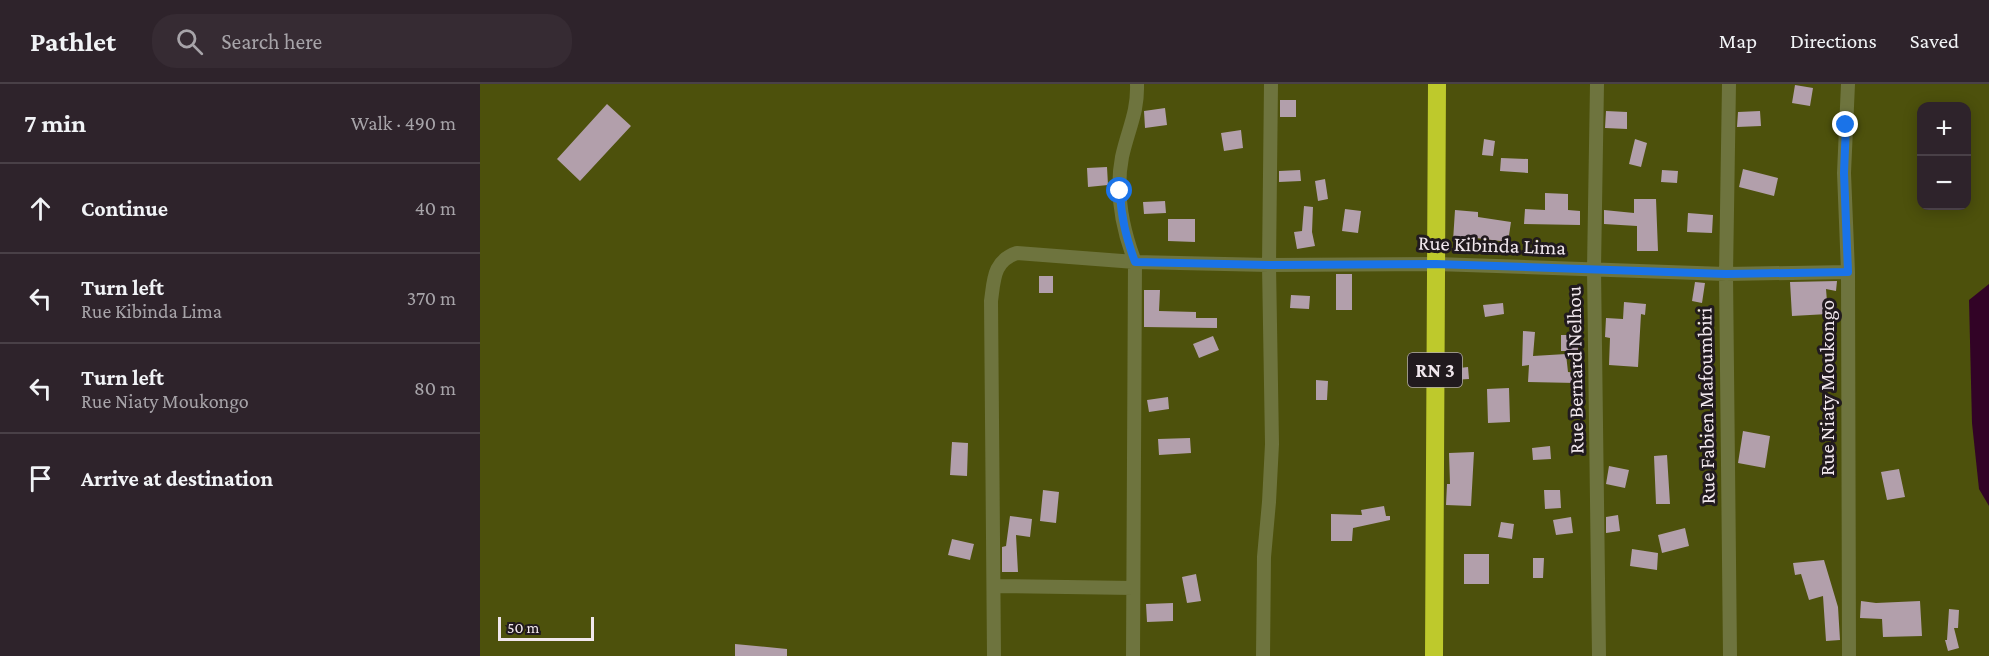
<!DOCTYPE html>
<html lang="en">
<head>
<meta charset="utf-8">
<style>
  :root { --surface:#2e232b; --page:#362b33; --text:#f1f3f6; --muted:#a7a4a9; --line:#494047 }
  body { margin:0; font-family:"Crimson Pro",serif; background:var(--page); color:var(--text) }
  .controls { position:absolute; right:18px; top:18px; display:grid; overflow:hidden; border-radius:12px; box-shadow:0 3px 15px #0003 }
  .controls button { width:54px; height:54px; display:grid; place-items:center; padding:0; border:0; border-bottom:2px solid var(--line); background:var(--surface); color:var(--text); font:30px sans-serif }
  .scale { position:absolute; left:18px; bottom:15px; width:96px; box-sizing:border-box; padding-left:6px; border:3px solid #f1e7ed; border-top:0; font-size:16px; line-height:21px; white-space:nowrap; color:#f1e7ed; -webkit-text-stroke:4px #211a1e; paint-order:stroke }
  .stop { position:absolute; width:18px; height:18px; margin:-14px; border:4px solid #1a73e8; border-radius:50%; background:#fff }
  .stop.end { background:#1a73e8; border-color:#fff; box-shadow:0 2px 6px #0008 }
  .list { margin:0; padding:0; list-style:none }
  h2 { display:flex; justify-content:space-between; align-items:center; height:78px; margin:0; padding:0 24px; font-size:26px }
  h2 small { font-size:20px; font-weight:400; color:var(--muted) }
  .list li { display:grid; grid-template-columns:39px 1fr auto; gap:18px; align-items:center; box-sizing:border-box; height:90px; padding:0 24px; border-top:2px solid var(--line) }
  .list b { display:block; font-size:22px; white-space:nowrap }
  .list p { margin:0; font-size:20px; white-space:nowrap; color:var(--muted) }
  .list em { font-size:20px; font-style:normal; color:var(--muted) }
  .icon { flex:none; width:33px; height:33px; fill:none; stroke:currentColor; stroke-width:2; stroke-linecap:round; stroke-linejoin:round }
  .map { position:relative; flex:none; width:1509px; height:572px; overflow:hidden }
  header { display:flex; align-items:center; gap:36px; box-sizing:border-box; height:84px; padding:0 30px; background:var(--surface); border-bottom:2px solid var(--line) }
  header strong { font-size:28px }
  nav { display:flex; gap:33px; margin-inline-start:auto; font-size:21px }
  .search { width:420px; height:54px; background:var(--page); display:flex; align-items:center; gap:15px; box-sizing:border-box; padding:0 21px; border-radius:24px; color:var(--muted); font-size:22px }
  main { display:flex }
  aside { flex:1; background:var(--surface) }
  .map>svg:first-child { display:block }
  .green { fill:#4d510c; fill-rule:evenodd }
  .water { fill:#320326 }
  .building { fill:#b29fab }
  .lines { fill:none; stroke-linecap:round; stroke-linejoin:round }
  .street { stroke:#6e743e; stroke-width:14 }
  .highway { stroke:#bec92c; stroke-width:18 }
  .route { stroke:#1a73e8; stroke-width:8 }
  .labels { text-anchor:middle; stroke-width:6; stroke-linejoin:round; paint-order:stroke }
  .shield { fill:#211a1e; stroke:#b3aaaf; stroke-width:1.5 }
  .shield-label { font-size:20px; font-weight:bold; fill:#f1e7ed }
  .street-label { font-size:21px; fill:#f1e7ed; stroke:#211a1e }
</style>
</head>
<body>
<header>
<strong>Pathlet</strong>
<div class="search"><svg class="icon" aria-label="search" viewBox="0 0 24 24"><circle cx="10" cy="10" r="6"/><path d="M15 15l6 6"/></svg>Search here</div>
<nav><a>Map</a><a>Directions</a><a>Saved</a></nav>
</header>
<main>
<aside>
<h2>7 min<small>Walk · 490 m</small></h2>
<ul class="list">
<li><svg class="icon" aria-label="ahead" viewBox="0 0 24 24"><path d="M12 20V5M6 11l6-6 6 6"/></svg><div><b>Continue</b></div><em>40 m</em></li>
<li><svg class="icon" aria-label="left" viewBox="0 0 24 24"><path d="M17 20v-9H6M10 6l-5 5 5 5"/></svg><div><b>Turn left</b><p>Rue Kibinda Lima</p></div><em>370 m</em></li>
<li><svg class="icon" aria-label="left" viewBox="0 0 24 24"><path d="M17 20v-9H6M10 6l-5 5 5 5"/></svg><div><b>Turn left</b><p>Rue Niaty Moukongo</p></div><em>80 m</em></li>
<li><svg class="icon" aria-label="arrive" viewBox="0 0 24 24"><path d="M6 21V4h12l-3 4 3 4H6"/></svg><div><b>Arrive at destination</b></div></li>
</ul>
</aside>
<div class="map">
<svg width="1509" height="572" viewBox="0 0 1509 572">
  <rect width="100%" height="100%" fill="#3e2f39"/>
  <path class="green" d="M0,0h1509v572h-1509zM1442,22h44v100h-44z"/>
  <path class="water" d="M1509,200v222l-10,-17 -7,-66 -3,-123z"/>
  <path class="building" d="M1315,1l18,3 -3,18 -18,-3z
    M800,16h16v17h-16z
    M127,20l24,22 -51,55 -23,-22z
    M685,24l2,17 -22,3 -1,-17z
    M1126,27l21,1v17l-22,-1z
    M1280,27l1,15 -24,1 1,-15z
    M761,46l2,18 -19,3 -3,-18z
    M1004,55l11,2 -2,15 -11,-1z
    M1155,55l12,4 -6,24 -12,-3z
    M1021,74l27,1v14l-28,-2z
    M627,83l1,18 -20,2 -1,-19z
    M1263,85l35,9 -4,18 -35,-9z
    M820,86l1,11 -22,1v-11z
    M1182,86l16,1 -1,12 -16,-1z
    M845,95l3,20 -10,2 -3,-20z
    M1065,109l23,1v16l12,1v14l-56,-1 1,-15 20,1z
    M1154,115h22l2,52h-21v-25l-33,-2v-14l30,3z
    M685,117l1,12 -22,1 -1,-12z
    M824,122l9,1 -1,25 3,14 -18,3 -3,-17 8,-1z
    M865,125l16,2 -3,22 -16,-2z
    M975,126l23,2v5l33,5 -3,20 -32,-4v5l-23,-2z
    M1208,129l25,2 -1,18 -25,-1z
    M688,135h27v23l-27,-1z
    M856,190h16v36h-16z
    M559,192h14v17h-14z
    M1357,197l-1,10 -10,-2 2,25 -36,2 -2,-34z
    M1215,198l10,1 -3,20 -10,-2z
    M664,206h16l-1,21 37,1v6h21v10l-73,-1z
    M811,211l19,1 -1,13 -19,-1z
    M1144,218l22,2 -1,11 -4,-1 -3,53 -29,-2 1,-27 -5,-1 1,-19 17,1z
    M1023,219l1,11 -19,3 -2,-12z
    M1043,247l12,1 -2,24 33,-2 2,18 8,1v10l-48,-1 1,-17 -7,1z
    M1081,251h17v16h-17z
    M733,252l6,14 -20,8 -6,-14z
    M988,283l1,12 -17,1 -1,-11z
    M836,296l12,1 -1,19h-11z
    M1029,304l1,34 -22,1 -1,-34z
    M688,313l1,12 -20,3 -2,-12z
    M1263,347l27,5 -5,32 -27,-5z
    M710,354l1,15 -32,2 -1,-16z
    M472,358l16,1 -1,33 -17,-1z
    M1070,362l1,13 -18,1 -1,-12z
    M994,368l-3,54 -25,-1 1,-21h3l-1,-31z
    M1187,371l3,49h-14l-2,-48z
    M1129,382l20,4 -4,18 -19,-4z
    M1419,385l6,28 -18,3 -6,-28z
    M563,406l16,2 -3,31 -16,-2z
    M1064,406h16l1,18 -16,1z
    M904,422l2,10h4v4l-37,8 -1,13h-21v-27l31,1 -1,-5z
    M1138,431l2,16 -14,2v-16z
    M530,432l22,3 -2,18 -14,-2 2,37h-16v-25l4,-1z
    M1091,433l2,16 -17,2 -3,-15z
    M1021,438l13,2 -2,15 -14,-2z
    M1205,444l4,18 -27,7 -4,-18z
    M472,455l22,5 -4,16 -22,-5z
    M1152,465l26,4 -1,17 -27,-4z
    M984,470h25v30h-25z
    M1053,474h11l-1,20h-10z
    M1344,476l14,47 2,33 -14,1 -3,-45 -14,4 -8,-26 -6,1 -2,-12z
    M716,490l5,27 -14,2 -5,-26z
    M1381,517l15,2 44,-2 2,35 -39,1 -1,-18 -22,-1z
    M693,519v18l-26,1 -1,-18z
    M1469,525l10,1 -1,18h-4l5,20 -11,3 -3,-11h2z
    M255,560l52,5v7h-52z"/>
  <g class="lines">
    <path class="street" d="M1117,0l-3,185 5,387
      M1249,0l-3,190 4,382
      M1368,0l-4,89 4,99 1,384
      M514,502l139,2
      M514,572l-3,-355c3,-21 2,-40 26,-48l118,9 134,3 167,-1 290,10 122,-2
      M653,572l2,-394c-13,-34 -20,-69 -13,-105 6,-28 16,-44 15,-73
      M783,572l1,-99 5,-55 3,-58 -3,-179 2,-181"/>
    <path class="highway" d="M954,572l3,-572"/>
  </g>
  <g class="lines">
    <path class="route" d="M640,107c1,26 6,46 15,71l134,3 167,-1 290,10 122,-2 -4,-99 2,-48"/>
  </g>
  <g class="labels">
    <rect class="shield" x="928" y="269" width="54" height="34" rx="4.5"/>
    <g class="shield-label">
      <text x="955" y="293">RN 3</text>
    </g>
    <g class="street-label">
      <text transform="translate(1012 161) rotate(2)" y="7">Rue Kibinda Lima</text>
      <text transform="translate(1095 286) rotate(-91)" y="7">Rue Bernard Nelhou</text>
      <text transform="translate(1347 304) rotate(-90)" y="7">Rue Niaty Moukongo</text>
      <text transform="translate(1226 322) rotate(-91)" y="7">Rue Fabien Mafoumbiri</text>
    </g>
  </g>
</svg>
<div class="controls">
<button>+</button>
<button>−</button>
</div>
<div class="scale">50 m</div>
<div class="stop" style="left:640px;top:107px"></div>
<div class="stop end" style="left:1366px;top:41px"></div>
</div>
</main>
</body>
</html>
